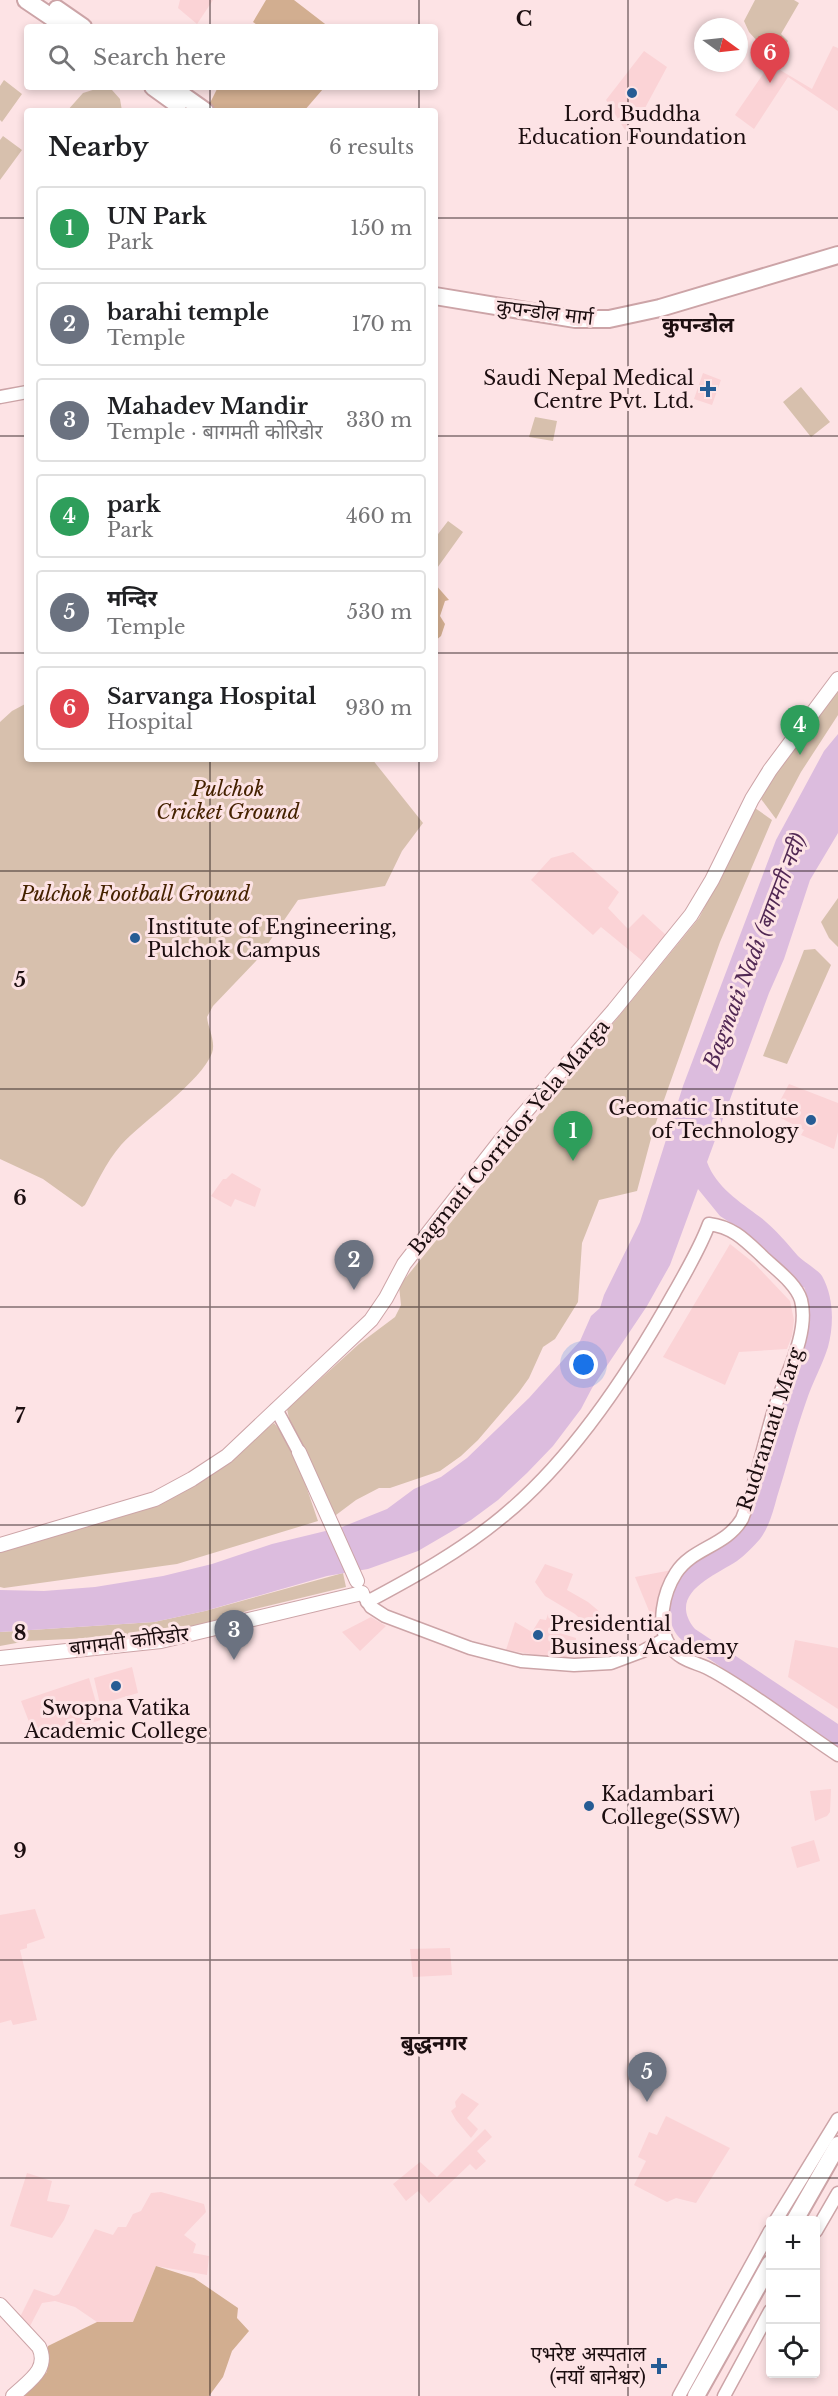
<!DOCTYPE html>
<html lang="en">
<head>
<meta charset="utf-8">
<style>
  :root { --surface:#fff; --page:#f2f2f2; --text:#202124; --muted:#757577; --line:#e0e0e0; --accent:#265c94 }
  body { margin:0; font-family:"Libre Baskerville","Noto Sans Devanagari",serif; background:var(--page); color:var(--text) }
  .controls { position:absolute; right:18px; bottom:18px; display:grid; overflow:hidden; border-radius:6px; box-shadow:0 3px 9px #0003 }
  .controls button { width:54px; height:54px; display:grid; place-items:center; padding:0; border:0; border-bottom:2px solid var(--line); background:var(--surface); color:var(--text); font:30px sans-serif }
  .compass { position:absolute; left:694px; top:18px; width:54px; height:54px; border-radius:50%; background:var(--surface); box-shadow:0 3px 9px #0003; rotate:105deg }
  .you { position:absolute; left:584px; top:1365px; width:21px; height:21px; margin:-15px; border:4px solid #fff; border-radius:50%; background:#1a73e8; box-shadow:0 0 0 9px #1a73e833 }
  .badge { display:grid; place-items:center; width:39px; height:39px; border-radius:50%; background:var(--accent); color:#fff; font-size:20px; font-weight:700 }
  .pin { position:absolute; translate:-50% -50px; filter:drop-shadow(0 2px 3px #0008) }
  .pin::after { content:''; position:absolute; top:32px; width:21px; height:18px; background:inherit; clip-path:polygon(0 0,100% 0,50% 100%) }
  .list { margin:0; padding:0; list-style:none }
  h2 { display:flex; justify-content:space-between; align-items:center; height:78px; margin:0; padding:0 24px; font-size:26px }
  h2 small { font-size:20px; font-weight:400; color:var(--muted) }
  .list li { display:grid; grid-template-columns:39px 1fr auto; gap:18px; align-items:center; box-sizing:border-box; height:84px; margin:0 12px 12px; padding:0 12px; border:2px solid var(--line); border-radius:6px }
  .list b { display:block; font-size:22px; white-space:nowrap }
  .list p { margin:0; font-size:20px; white-space:nowrap; color:var(--muted) }
  .list em { font-size:20px; font-style:normal; color:var(--muted) }
  .icon { flex:none; width:33px; height:33px; fill:none; stroke:currentColor; stroke-width:2; stroke-linecap:round; stroke-linejoin:round }
  .map { position:relative; flex:none; width:838px; height:2396px; overflow:hidden }
  .search { position:absolute; background:var(--surface); box-shadow:0 3px 9px #0003; left:24px; top:24px; width:414px; height:66px; display:flex; align-items:center; gap:15px; box-sizing:border-box; padding:0 21px; border-radius:6px; color:var(--muted); font-size:22px }
  .panel { position:absolute; background:var(--surface); box-shadow:0 3px 9px #0003; left:24px; top:108px; width:414px; height:654px; border-radius:6px }
  .map>svg:first-child { display:block }
  .built { fill:#fbd3d6 }
  .green { fill:#d7c0ad }
  .forest { fill:#d2ae90 }
  .water { fill:#dcbcde }
  .lines { fill:none; stroke-linecap:round; stroke-linejoin:round }
  .tertiary-casing { stroke:#cca4a7; stroke-width:15 }
  .secondary-casing { stroke:#cca4a7; stroke-width:16 }
  .primary-casing { stroke:#cca4a7; stroke-width:20 }
  .trunk-casing { stroke:#cca4a7; stroke-width:20 }
  .tertiary { stroke:#fff; stroke-width:12 }
  .secondary { stroke:#fff; stroke-width:14 }
  .primary { stroke:#fff; stroke-width:16 }
  .trunk { stroke:#fff; stroke-width:16 }
  .grid { fill:none; stroke:#1c0e10; stroke-width:1.5; stroke-opacity:0.55 }
  .poi-dot { fill:#265c94; stroke:#fde3e5; stroke-width:2 }
  .labels { text-anchor:middle; stroke-width:6; stroke-linejoin:round; paint-order:stroke }
  .poi-label { font-size:20px; fill:#1c0e10; stroke:#fde3e5; text-anchor:end }
  .street-label { font-size:20px; fill:#1c0e10; stroke:#fde3e5 }
  .park-label { font-size:20px; font-style:italic; fill:#452200; stroke:#fde3e5 }
  .neighbourhood-label { font-size:21px; font-weight:bold; fill:#1c0e10; stroke:#fde3e5 }
  .water-label { font-size:21px; font-style:italic; fill:#512854; stroke:#fde3e5 }
  .grid-label { font-size:20px; text-anchor:middle; font-weight:bold; fill:#1c0e10; stroke:#fde3e5; stroke-width:6; stroke-linejoin:round; paint-order:stroke }
</style>
</head>
<body>
<div class="map">
<svg width="838" height="2396" viewBox="0 0 838 2396">
  <rect width="100%" height="100%" fill="#fde3e5"/>
  <path class="built" d="M180,0h33l-16,24 -19,-16z
    M833,46l5,2v63l-50,-34 -34,52 -19,-14 35,-51 42,25z
    M644,51l23,16 -22,41 -20,22 -19,-30z
    M703,373l18,7 -9,25 -18,-6z
    M573,852l46,40 -11,16 20,21 15,-15 23,21 -21,28 -44,-36 -8,8 -62,-55 20,-22z
    M789,1084l49,19v29l-4,17 -33,-14 3,-5 -31,-16z
    M232,1173l29,16 -6,18 -20,-8 -4,8 -20,-11 12,-17h3z
    M730,1244l24,19 36,38 4,19 -2,16 -5,13 -48,3 -14,33 -62,-28z
    M545,1564l28,10 -6,16 21,12 12,10 3,19h-10l-18,-17 -30,-18 -10,-14z
    M672,1570l-13,54 -3,4 -21,-51z
    M548,1614l11,4 -6,13 23,7 -1,11 5,3v5h-32l-42,-7 9,-28 17,10 8,-13 6,1z
    M371,1617l15,9 -26,25 -18,-19z
    M795,1640l43,8v61l-50,-32z
    M132,1667l6,26 -38,11 -6,-26z
    M89,1678l12,42 -65,20 -15,-39z
    M831,1789l-1,23 -3,4 -12,5 -5,-30z
    M814,1840l6,21 -23,7 -6,-21z
    M35,1909l10,29 -18,6v4l-7,2 17,70 -24,5 -2,-5 -11,3v-108z
    M450,1948l2,27 -39,2 -3,-28z
    M462,2093l17,11 -12,14 11,11 -7,9 -15,-18 -5,-9 5,-4 -1,-5z
    M666,2116l64,32 -34,55 -20,-5 -9,4 -33,-17 12,-24 -8,-4 11,-25 8,3z
    M485,2129l7,8 -15,14 9,10 -10,9 -6,-6 -41,39 -11,-12 -12,10 -13,-17 27,-22 17,15z
    M27,2173l25,8 -5,20 23,4 -6,15 -12,18 -42,-12z
    M161,2192l43,12 2,8 -22,23 12,9 -3,9 16,3 -2,19 -51,-9 -23,56h-36l-22,-15 -20,-6 -13,2 -13,25 -11,-7 16,-32 20,7 5,-2 36,-65 18,6 5,-8h8l7,-13 8,-3 10,-18z"/>
  <path class="green" d="M755,0h39l5,3 -18,31 7,7 -13,20 -26,-29 -5,-11z
    M4,80l18,14 -20,28 -2,-2v-34z
    M99,88l13,2 8,9 2,12h-55l16,-18z
    M3,136l19,14 -22,30v-40z
    M801,387l29,35 -19,15 -28,-35z
    M535,417l22,4 -4,20 -24,-4z
    M448,521l15,11 -28,39v-33z
    M838,690v25l-37,57 -25,47 -15,-20 36,-61z
    M27,703v56h345l51,64 -21,28 -17,35 -87,14 -42,61 -43,45 -6,11c1,11 9,25 5,36 -11,29 -69,68 -91,92 -15,17 -25,40 -36,60l-3,2 -39,-28 -43,-20v-437l12,-11z
    M755,808l17,12 -52,122 -67,189 -16,60 -38,9 -17,43 -4,59 -23,37 -12,8 -14,31 -10,14 -41,48 -17,16 -21,15 -50,17h-11l-23,12 -24,18 -41,-90 -4,-19 72,-65 36,-27 6,-12 -2,-19 300,-368z
    M838,898v49l-9,-9 -8,-16z
    M815,949l16,16 -44,99 -24,-8 41,-106z
    M274,1423l18,22 26,76 -141,43 -173,24 -4,-1v-37l187,-61z
    M343,1573l3,14 -99,24 -64,19 -29,5 -127,6 -27,5v-14l154,-10 51,-11z"/>
  <path class="forest" d="M266,0h28l35,27h-69l-7,-5z
    M218,87h104l1,2 -19,22h-95l-2,-2z
    M435,584l14,16 -4,1 -5,15 5,8 -4,12 -6,5z
    M156,2266l38,12 44,30 -1,10 12,13 -17,20 -9,26 -14,19h-189l27,-24 1,-26 49,-24h36z"/>
  <path class="water" d="M838,734v99l-28,47 -26,79 -15,34 -62,169c9,25 33,40 53,55 14,11 26,25 38,39 6,6 20,14 24,20 12,21 12,49 6,71 -6,19 -16,36 -22,55 -11,31 -19,64 -29,95 -4,15 -8,30 -17,42 -7,8 -15,16 -23,22 -23,15 -71,33 -42,68l143,95v23l-155,-106c-17,-13 -16,-39 -7,-58 11,-23 36,-25 48,-41 13,-19 28,-46 38,-68 11,-26 15,-56 24,-83 6,-20 18,-39 22,-60 2,-14 1,-32 -4,-44l-4,1 -57,-57 -23,-15 -22,-27 -28,76 -23,41 -55,82 -11,21 -28,37 -26,27 -29,27 -27,20 -53,31 -50,18 -41,7 -122,35 -51,11 -154,10v-42l44,1 51,-4 68,-11 49,-12 60,-20 70,-17 45,-18 27,-20 27,-12 26,-19 62,-60 51,-57 11,-25 9,-8 4,-13 36,-73 43,-136 93,-246 48,-89z"/>
  <g class="lines">
    <g class="tertiary-casing">
      <path id="tertiary" d="M0,397l27,-5
        M276,1409l23,43
        M364,1596l7,11 14,9 85,32 51,13 53,4 37,-2 32,-12 22,-12
        M367,1602c47,-25 94,-51 135,-85 69,-56 129,-147 172,-224 13,-23 26,-45 35,-69 24,3 36,16 53,32 12,12 34,27 39,44 9,34 -17,78 -27,110 -11,36 -18,74 -32,109 -17,28 -49,28 -66,54 -13,20 -20,53 -6,73 11,16 28,16 43,25 43,24 84,57 125,84
        M776,2220l62,-101
        M816,2231l22,-38
        M679,2396l91,-165
        M724,2396l46,-85"/>
    </g>
    <g class="secondary-casing">
      <path id="secondary" d="M299,1452l58,129
        M0,1545l155,-46 37,-20 35,-23 144,-136 15,-22 18,-34 97,-124 113,-130 77,-95 21,-35 40,-81 18,-29 68,-91
        M0,1658l161,-17 201,-48
        M0,2305l39,42c11,23 -12,35 -26,49"/>
    </g>
    <g class="primary-casing">
      <path id="primary" d="M26,0l40,27
        M57,9l26,18
        M153,87l25,18
        M171,87l34,24
        M435,296l140,23h34l51,-11 178,-53"/>
    </g>
    <g class="trunk-casing">
      <path id="trunk" d="M795,2220l43,-75
        M696,2396l74,-132"/>
    </g>
    <use href="#tertiary" class="tertiary"/>
    <use href="#secondary" class="secondary"/>
    <use href="#primary" class="primary"/>
    <use href="#trunk" class="trunk"/>
  </g>
  <path class="grid" d="M210,0v27M419,0v27M628,0v2396M210,87v24M419,87v24M0,218h27M435,218h403M0,436h27M435,436h403M0,653h27M435,653h403M210,759v1637M419,759v1637M0,871h838M0,1089h838M0,1307h838M0,1525h838M0,1743h838M0,1960h838M0,2178h838"/>
  <g class="poi-dot">
    <circle cx="632" cy="93" r="6"/>
    <path d="M705 380h6v6h6v6h-6v6h-6v-6h-6v-6h6z"/>
    <circle cx="135" cy="938" r="6"/>
    <circle cx="811" cy="1120" r="6"/>
    <circle cx="538" cy="1635" r="6"/>
    <circle cx="116" cy="1686" r="6"/>
    <circle cx="589" cy="1806" r="6"/>
    <path d="M656 2357h6v6h6v6h-6v6h-6v-6h-6v-6h6z"/>
  </g>
  <g class="labels">
    <g class="poi-label">
      <text x="632" y="121" text-anchor="middle">Lord Buddha<tspan x="632" dy="23">Education Foundation</tspan></text>
      <text x="694" y="385">Saudi Nepal Medical<tspan x="694" dy="23">Centre Pvt. Ltd.</tspan></text>
      <text x="147" y="934" text-anchor="start">Institute of Engineering,<tspan x="147" dy="23">Pulchok Campus</tspan></text>
      <text x="799" y="1115">Geomatic Institute<tspan x="799" dy="23">of Technology</tspan></text>
      <text x="550" y="1631" text-anchor="start">Presidential<tspan x="550" dy="23">Business Academy</tspan></text>
      <text x="116" y="1715" text-anchor="middle">Swopna Vatika<tspan x="116" dy="23">Academic College</tspan></text>
      <text x="601" y="1801" text-anchor="start">Kadambari<tspan x="601" dy="23">College(SSW)</tspan></text>
      <text x="646" y="2361">एभरेष्ट अस्पताल<tspan x="646" dy="23">(नयाँ बानेश्वर)</tspan></text>
    </g>
    <g class="street-label">
      <text transform="translate(545 312) rotate(7)" y="7">कुपन्डोल मार्ग</text>
      <text transform="translate(509 1137) rotate(-50)" y="7">Bagmati Corridor Yela Marga</text>
      <text transform="translate(770 1429) rotate(-72)" y="7">Rudramati Marg</text>
      <text transform="translate(129 1641) rotate(-7)" y="7">बागमती कोरिडोर</text>
    </g>
    <g class="park-label">
      <text x="228" y="796">Pulchok<tspan x="228" dy="23">Cricket Ground</tspan></text>
      <text x="135" y="901">Pulchok Football Ground</text>
    </g>
    <g class="neighbourhood-label">
      <text x="698" y="332">कुपन्डोल</text>
      <text x="434" y="2050">बुद्धनगर</text>
    </g>
    <g class="water-label">
      <text transform="translate(755 951) rotate(-69)" y="7">Bagmati Nadi (बागमती नदी)</text>
    </g>
  </g>
  <g class="grid-label">
    <text x="524" y="26">C</text>
    <text x="20" y="987">5</text>
    <text x="20" y="1205">6</text>
    <text x="20" y="1423">7</text>
    <text x="20" y="1640">8</text>
    <text x="20" y="1858">9</text>
  </g>
</svg>
<div class="controls">
<button>+</button>
<button>−</button>
<button><svg class="icon" aria-label="locate" viewBox="0 0 24 24"><circle cx="12" cy="12" r="6"/><path d="M12 2v4M12 18v4M2 12h4M18 12h4"/></svg></button>
</div>
<svg class="compass" viewBox="-18 -18 36 36"><path d="M0-13l5 13h-10z" fill="#e53935"/><path d="M0 13l5-13h-10z" fill="#757577"/></svg>
<div class="you"></div>
<div class="pin badge" style="left:573px;top:1161px;background:#2e9e5b">1</div>
<div class="pin badge" style="left:354px;top:1290px;background:#6b7280">2</div>
<div class="pin badge" style="left:234px;top:1660px;background:#6b7280">3</div>
<div class="pin badge" style="left:800px;top:755px;background:#2e9e5b">4</div>
<div class="pin badge" style="left:647px;top:2102px;background:#6b7280">5</div>
<div class="pin badge" style="left:770px;top:83px;background:#e0444e">6</div>
<div class="search"><svg class="icon" aria-label="search" viewBox="0 0 24 24"><circle cx="10" cy="10" r="6"/><path d="M15 15l6 6"/></svg>Search here</div>
<section class="panel">
<h2>Nearby<small>6 results</small></h2>
<ul class="list">
<li><span class="badge" style="background:#2e9e5b">1</span><div><b>UN Park</b><p>Park</p></div><em>150 m</em></li>
<li><span class="badge" style="background:#6b7280">2</span><div><b>barahi temple</b><p>Temple</p></div><em>170 m</em></li>
<li><span class="badge" style="background:#6b7280">3</span><div><b>Mahadev Mandir</b><p>Temple · बागमती कोरिडोर</p></div><em>330 m</em></li>
<li><span class="badge" style="background:#2e9e5b">4</span><div><b>park</b><p>Park</p></div><em>460 m</em></li>
<li><span class="badge" style="background:#6b7280">5</span><div><b>मन्दिर</b><p>Temple</p></div><em>530 m</em></li>
<li><span class="badge" style="background:#e0444e">6</span><div><b>Sarvanga Hospital</b><p>Hospital</p></div><em>930 m</em></li>
</ul>
</section>
</div>
</body>
</html>
